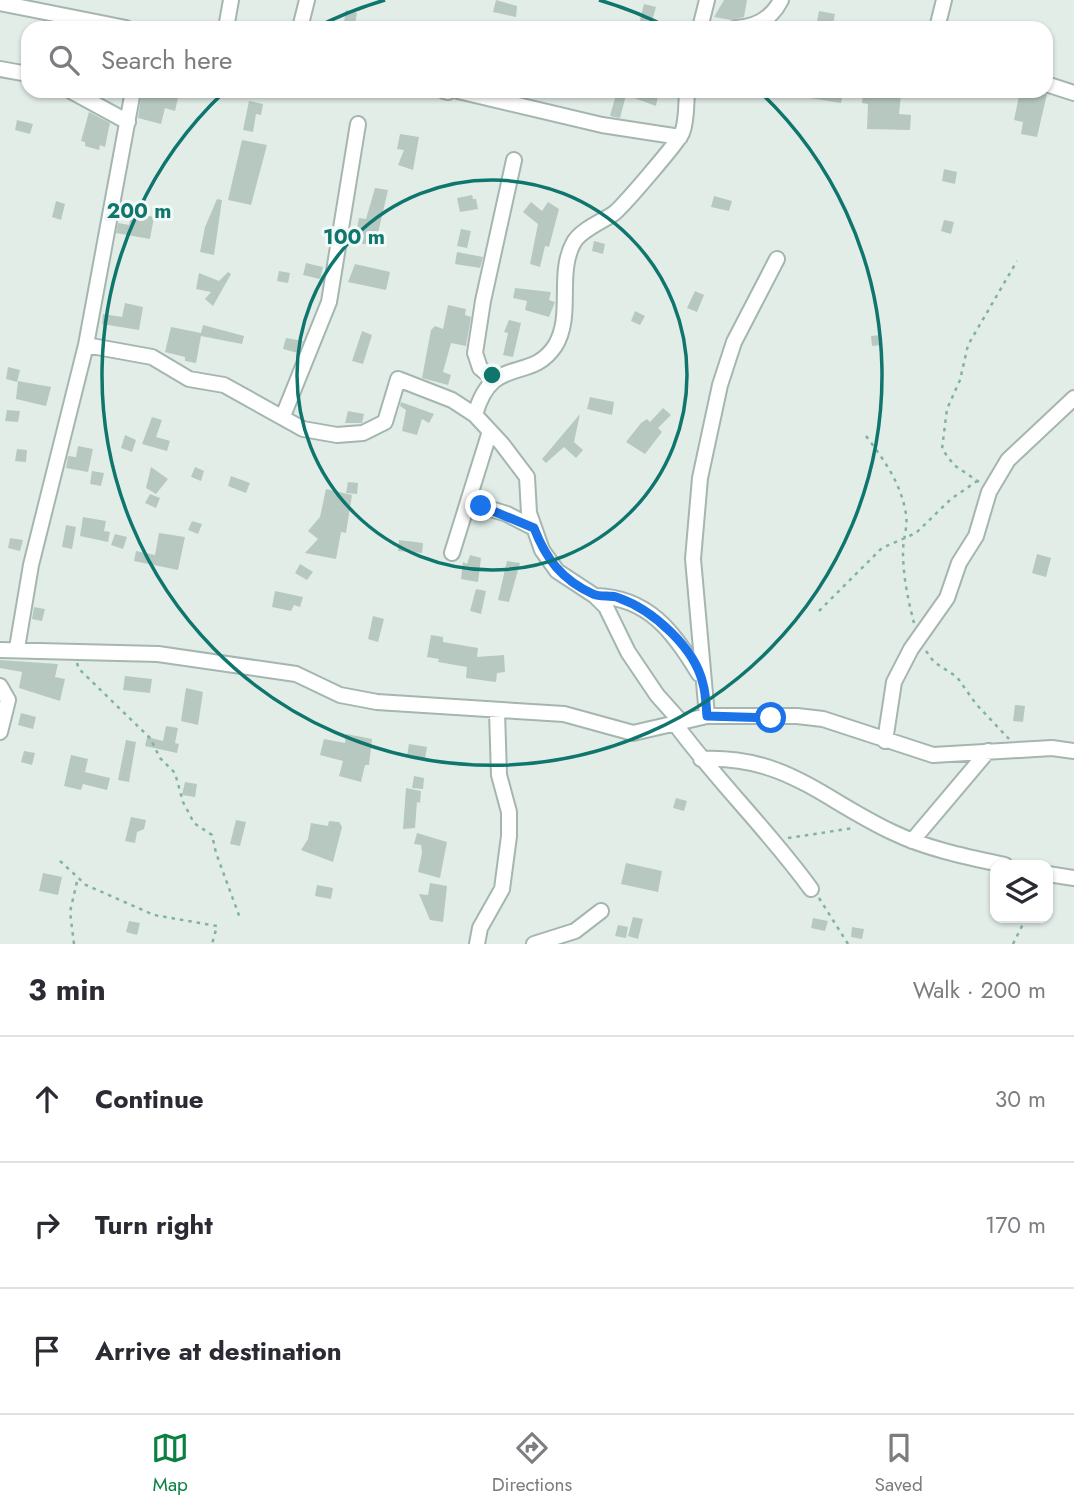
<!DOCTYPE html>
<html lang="en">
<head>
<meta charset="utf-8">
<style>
  :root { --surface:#fff; --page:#f2f2f3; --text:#2b2b33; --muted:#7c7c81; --line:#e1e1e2; --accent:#0b8043 }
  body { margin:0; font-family:Jost,sans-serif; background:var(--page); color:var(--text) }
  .controls { position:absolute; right:21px; bottom:21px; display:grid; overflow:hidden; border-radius:14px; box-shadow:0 2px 5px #0004 }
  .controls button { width:63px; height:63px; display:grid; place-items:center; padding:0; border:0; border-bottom:2px solid var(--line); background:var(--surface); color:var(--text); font:35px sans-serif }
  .stop { position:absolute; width:21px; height:21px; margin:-16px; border:5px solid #1a73e8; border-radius:50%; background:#fff }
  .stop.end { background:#1a73e8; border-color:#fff; box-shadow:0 2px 7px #0008 }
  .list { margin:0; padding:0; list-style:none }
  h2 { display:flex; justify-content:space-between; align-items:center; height:91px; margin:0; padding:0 28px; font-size:30px }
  h2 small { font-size:23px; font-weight:400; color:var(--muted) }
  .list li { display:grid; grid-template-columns:46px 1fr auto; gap:21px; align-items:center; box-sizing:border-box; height:126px; padding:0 28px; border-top:2px solid var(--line) }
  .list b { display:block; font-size:26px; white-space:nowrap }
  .list em { font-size:23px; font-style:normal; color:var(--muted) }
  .icon { flex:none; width:38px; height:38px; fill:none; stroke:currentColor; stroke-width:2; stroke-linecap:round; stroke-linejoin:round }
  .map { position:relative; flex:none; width:1074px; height:944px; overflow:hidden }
  .search { position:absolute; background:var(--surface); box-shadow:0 2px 5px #0004; left:21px; right:21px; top:21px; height:77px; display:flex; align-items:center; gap:18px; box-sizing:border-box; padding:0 24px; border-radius:21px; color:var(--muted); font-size:26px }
  .sheet { height:469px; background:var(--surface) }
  nav { display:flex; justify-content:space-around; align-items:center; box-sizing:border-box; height:98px; border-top:2px solid var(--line); background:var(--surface); font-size:19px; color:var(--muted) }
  nav a { display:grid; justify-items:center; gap:4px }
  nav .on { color:var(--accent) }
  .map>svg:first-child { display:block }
  .building { fill:#b7c8c1 }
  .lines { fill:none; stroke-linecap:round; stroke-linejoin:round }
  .minor-casing { stroke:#a4b6af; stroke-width:18 }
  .path { stroke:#80b3a4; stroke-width:2.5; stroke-dasharray:3.5 5; stroke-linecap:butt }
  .minor { stroke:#fff; stroke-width:14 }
  .route { stroke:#1a73e8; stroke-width:9 }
  .ring { fill:none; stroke:#0f766e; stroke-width:3.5 }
  .centre { fill:#0f766e; stroke:#f3f9f6; stroke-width:3.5 }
  .ring-label { font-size:21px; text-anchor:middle; font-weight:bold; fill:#0f766e; stroke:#f3f9f6; stroke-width:6; stroke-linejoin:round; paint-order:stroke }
</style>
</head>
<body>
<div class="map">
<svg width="1074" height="944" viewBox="0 0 1074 944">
  <rect width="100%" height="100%" fill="#e2ede8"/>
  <path class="building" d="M496,0l21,6 -1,11 -23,-5z
    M724,0h23l-3,17 -13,3 -17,-3z
    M644,4l12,3 -6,21h-12z
    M346,10l11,3 -2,11 -11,-2z
    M819,11l16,3 -2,10 -16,-3z
    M142,91l37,2 -4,18 -10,-3 -4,16 -23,-6z
    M617,91h42l-3,15 -30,-11 -6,23 -10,-2z
    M804,91h39l-2,12 -38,-6z
    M863,91l38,3 -2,20 12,1 -1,15 -43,-1 1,-25 -6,-1z
    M1020,91l27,3 -10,43 -16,-3 2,-12 -9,-2z
    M249,101l14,3 -2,11 -5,-1 -3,18 -10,-2z
    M89,112l21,11 -5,24 -5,-2 -1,5 -14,-4v-4l-4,-1z
    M17,120l16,4 -3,10 -15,-4z
    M400,134l19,3 -6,33 -15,-5 6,-15 -7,-1z
    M242,140l25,5 -16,60 -23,-5z
    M944,169l13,3 -2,12 -13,-3z
    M375,188l13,2 -13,56 -21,-4 5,-24 7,1z
    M472,195l1,4h3l2,10 -18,3 -3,-14z
    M714,196l18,5 -3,10 -18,-4z
    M217,199l5,1 -8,55 -14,-3 5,-25z
    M56,201l9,3 -4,16 -9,-3z
    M531,202l11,9 6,-9 11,7 -10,38 -4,-1 -5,21 -10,-3 8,-40 -15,-12z
    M145,215l9,2 -4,22 -34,-6 2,-10 11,2 2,-9 13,4z
    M944,220l10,2 -3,12 -10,-3z
    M461,229l10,2 -4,17 -10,-2z
    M594,241l11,3 -2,10 -11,-3z
    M457,252l26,5 -3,11 -25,-4z
    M306,263l17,4 -3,12 -17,-4z
    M355,264l35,8 -4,18 -38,-8z
    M279,271l11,2 -2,10 -11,-2z
    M228,272l3,2 -18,32 -8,-7 6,-7 -15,-3 3,-16 20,8z
    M515,288l36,4 -2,8 6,2 -6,15 -24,-7 2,-9 -14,-3z
    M695,291l9,4 -7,17 -10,-4z
    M125,303l18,4 -4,23 -37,-6 1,-10 19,3z
    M448,305l18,4 -1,6 6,2 -5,29 -15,-3 -8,29 8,3 -3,10 -26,-7 9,-48 4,-4 8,3z
    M635,311l10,5 -5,9 -9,-4z
    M509,320l12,3 -8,34 -10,-2 5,-22 -4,-1z
    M203,325l41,11 -2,8 -41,-8 -5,27 -11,-2v-4l-20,-5 6,-25 30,6z
    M362,331l10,4 -9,29 -11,-3z
    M881,335l1,10 -10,1 -1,-10z
    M286,338l17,3 -5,12 -15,-4z
    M8,367l12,3 -3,12 -11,-3z
    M18,381l33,6 -5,19 -30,-7z
    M590,397l24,5 -2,13 -25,-6z
    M401,402l33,12 -5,9 -7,-4 -5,16 -15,-4 4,-21 -6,-4z
    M663,408l8,7 -13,13 4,4 -17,22 -19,-12 15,-19 6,-4 3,3z
    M7,410l13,1 -2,11 -13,-1z
    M348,411l16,3 -2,9h-17z
    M580,414l-6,28 9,8 -7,8 -12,-11 -18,16 -4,-4z
    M152,417l10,3 -6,17 14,4 -3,10 -25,-7z
    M125,435l11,5 -4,12 -11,-4z
    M78,446l15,3 -5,23 -22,-4 2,-12 8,1z
    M17,449l10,1 -1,12 -11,-1z
    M151,467l17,12 -12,15 -10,-6z
    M195,467l9,4 -3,10 -10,-4z
    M92,471l12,2 -3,13 -11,-2z
    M231,476l19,7 -4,10 -18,-7z
    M348,482l10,1 -1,11 -11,-1z
    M326,489l26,6 -6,38 -5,-1 -5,27 -31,-6 13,-14 -10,-8 12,-14z
    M150,494l10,4 -4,10 -11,-5z
    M83,517l23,4 -2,10 6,1 -2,10 -28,-6z
    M192,521l10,3 -4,10 -10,-4z
    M66,525l10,2 -4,22 -10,-2z
    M159,533l26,4 -7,33 -44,-9 2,-10 19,4z
    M115,534l12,3 -4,12 -12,-4z
    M10,538l13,2 -3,11 -12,-3z
    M399,540l24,3 -1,10 -24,-2z
    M1037,554l14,4 -5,19 -14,-4z
    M470,555l11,3 -3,24 -17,-3 2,-17 4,2z
    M507,561l13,2 -11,39 -11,-2z
    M300,564l13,8 -6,8 -12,-7z
    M476,589l10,2 -5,23 -11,-3z
    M275,591l28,6 -3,10 -6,-2 -3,6 -19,-4z
    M34,607l11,2 -3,12 -10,-2z
    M373,616l11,3 -6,23 -10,-3z
    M431,635l12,2v5l35,6 -1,9 27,-2 1,17 -8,1 -1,9 -30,-4 1,-11 -29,-5 1,-3 -12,-2z
    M0,660l58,4 -3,13 10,2 -5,22 -41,-13 3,-16 -22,-4z
    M125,676l27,3 -2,14 -27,-3z
    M186,688l17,4 -5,33 -17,-4z
    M1015,705l10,1 -2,16 -10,-1z
    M21,713l15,4 -3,12 -15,-4z
    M166,726l12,2 -3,15 4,1 -2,9 -32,-7 2,-9 16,4z
    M346,734l26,5 -3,26h-4l-4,17 -22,-6 4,-15 -23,-6 4,-16 21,4z
    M126,740l10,2 -7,40 -11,-2z
    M409,744l18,3 -2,12 -18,-3z
    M24,751l11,2 -3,12 -11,-3z
    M71,755l17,4 -3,13 25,6 -3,12 -24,-6 -2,6 -17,-4z
    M414,776l10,2 -1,11 -11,-1z
    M185,782l12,2 -2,13 -13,-2z
    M406,788l15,3 -1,12 -3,-1 -2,26 -12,1z
    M676,798l11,3 -3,10 -11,-3z
    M131,817l15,3 -2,9 -7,3 -2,11 -10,-2z
    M236,820l10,2 -6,24 -10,-2z
    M329,821l10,1 3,5 -9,35 -32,-12 7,-11 3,-16 17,3z
    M417,833l30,9 -7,36 -22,-6 4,-19 -1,-8 -7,-1z
    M626,863l36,8 -4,21 -37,-8z
    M43,873l19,4 -4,18 -19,-4z
    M430,883l17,3 -4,36 -13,-2 -11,-26 9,1z
    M317,885l16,3 -2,11 -16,-3z
    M633,917l10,2 -5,20 -10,-3z
    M813,918l15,3 -3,10 -14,-3z
    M129,921l11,2 -3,12 -11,-3z
    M618,925l10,2 -2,11 -11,-2z
    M852,927l12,2 -2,10 -11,-2z"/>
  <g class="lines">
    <g class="minor-casing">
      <path id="minor" d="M0,3l126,25
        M226,28l5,-28
        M300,28l7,-28
        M700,28l7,-28
        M736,28c20,-1 36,-10 45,-28
        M937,28l7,-28
        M0,69l28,5
        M1046,84l28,9
        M71,91l57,31
        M444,91l4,1
        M458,91l144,34 78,12
        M86,345l66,12 37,22 35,6 79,44 34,6 26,-2 22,-11 13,-43 54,21 23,15 27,29 25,33 2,36 13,37 15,21 38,25 11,11 22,45 29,43 25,28
        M493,379l-13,-11 -5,-15 8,-52 31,-141
        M475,415c17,-62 55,-31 80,-69 19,-30 1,-73 19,-104 7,-12 27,-20 39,-28 8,-5 65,-72 69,-81 5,-12 4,-29 5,-42
        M283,416l46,-114 29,-178
        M468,502l39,12 27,14
        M452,553l38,-122
        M595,596c53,1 79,36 104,78
        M17,648l14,-83 55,-220 47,-254
        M0,650l158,4 138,20 44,21 37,7 187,12 69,19 74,-17h90l26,3 110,36 119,-7 22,3
        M0,686l8,14 -8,32
        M707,716l-14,-157 7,-81 20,-93 14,-43 43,-83
        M676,725c42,57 93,106 135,164
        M885,741l9,-59 17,-33 36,-51 12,-35 17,-27 13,-44 19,-32 66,-62
        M701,759c84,-4 121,40 191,73 35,17 75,25 113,33
        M912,841l76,-90
        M1048,874l26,4
        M477,944l3,-16 22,-39 7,-53v-24l-10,-37 -2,-63
        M534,944l41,-13 26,-20"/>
    </g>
    <path class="path" d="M866,436c18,24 35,47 40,78 2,12 -3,25 -3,38 0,24 5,48 11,71
      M979,482l-25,-17 -12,-16 5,-40 13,-29 8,-35 49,-84
      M819,611l63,-63 34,-15 35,-34 26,-18
      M926,651l8,11 23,15 19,27 33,35
      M77,663l2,6 71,69 10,20 15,15 8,29 11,21 18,12 4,18 24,65
      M788,838l66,-10
      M60,861l26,24 68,30 63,11 -5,18
      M819,898l29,46
      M74,944l-4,-32 8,-35
      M1013,944l13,-26"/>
    <use href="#minor" class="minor"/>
  </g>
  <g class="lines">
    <path class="route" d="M481,506l53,22c12,31 28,52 59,66 8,4 18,0 26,4 34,12 76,50 84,86 3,10 3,22 4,32l64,2"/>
  </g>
  <g class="ring">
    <circle cx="492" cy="375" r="195"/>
    <path d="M315 28A390 390 0 0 1 385 0M599 0A390 390 0 0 1 669 28M760 92A390 390 0 1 1 224 92"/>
  </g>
  <circle cx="492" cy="375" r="10" class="centre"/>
  <g class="ring-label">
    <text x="139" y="218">200 m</text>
    <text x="354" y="244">100 m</text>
  </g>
</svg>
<div class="controls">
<button><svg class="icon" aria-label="layers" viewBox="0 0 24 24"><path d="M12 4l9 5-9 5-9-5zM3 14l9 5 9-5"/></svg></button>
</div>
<div class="stop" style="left:771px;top:718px"></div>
<div class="stop end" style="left:481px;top:506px"></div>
<div class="search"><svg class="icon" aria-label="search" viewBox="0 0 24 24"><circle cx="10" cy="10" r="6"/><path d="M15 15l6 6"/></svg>Search here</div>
</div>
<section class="sheet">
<h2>3 min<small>Walk · 200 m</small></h2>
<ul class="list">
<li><svg class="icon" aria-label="ahead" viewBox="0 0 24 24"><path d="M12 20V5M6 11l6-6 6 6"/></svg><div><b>Continue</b></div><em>30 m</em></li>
<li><svg class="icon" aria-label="right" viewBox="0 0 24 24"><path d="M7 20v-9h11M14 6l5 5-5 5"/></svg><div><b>Turn right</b></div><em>170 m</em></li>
<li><svg class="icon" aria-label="arrive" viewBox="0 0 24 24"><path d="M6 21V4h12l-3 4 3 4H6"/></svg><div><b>Arrive at destination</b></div></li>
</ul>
</section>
<nav>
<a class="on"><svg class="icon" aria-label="map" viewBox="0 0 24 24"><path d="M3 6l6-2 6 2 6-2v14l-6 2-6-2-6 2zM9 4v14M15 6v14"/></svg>Map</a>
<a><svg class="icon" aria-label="directions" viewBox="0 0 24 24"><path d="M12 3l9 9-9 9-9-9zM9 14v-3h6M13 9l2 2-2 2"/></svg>Directions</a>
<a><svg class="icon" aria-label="saved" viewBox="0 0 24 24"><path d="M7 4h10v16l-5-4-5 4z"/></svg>Saved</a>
</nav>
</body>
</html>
